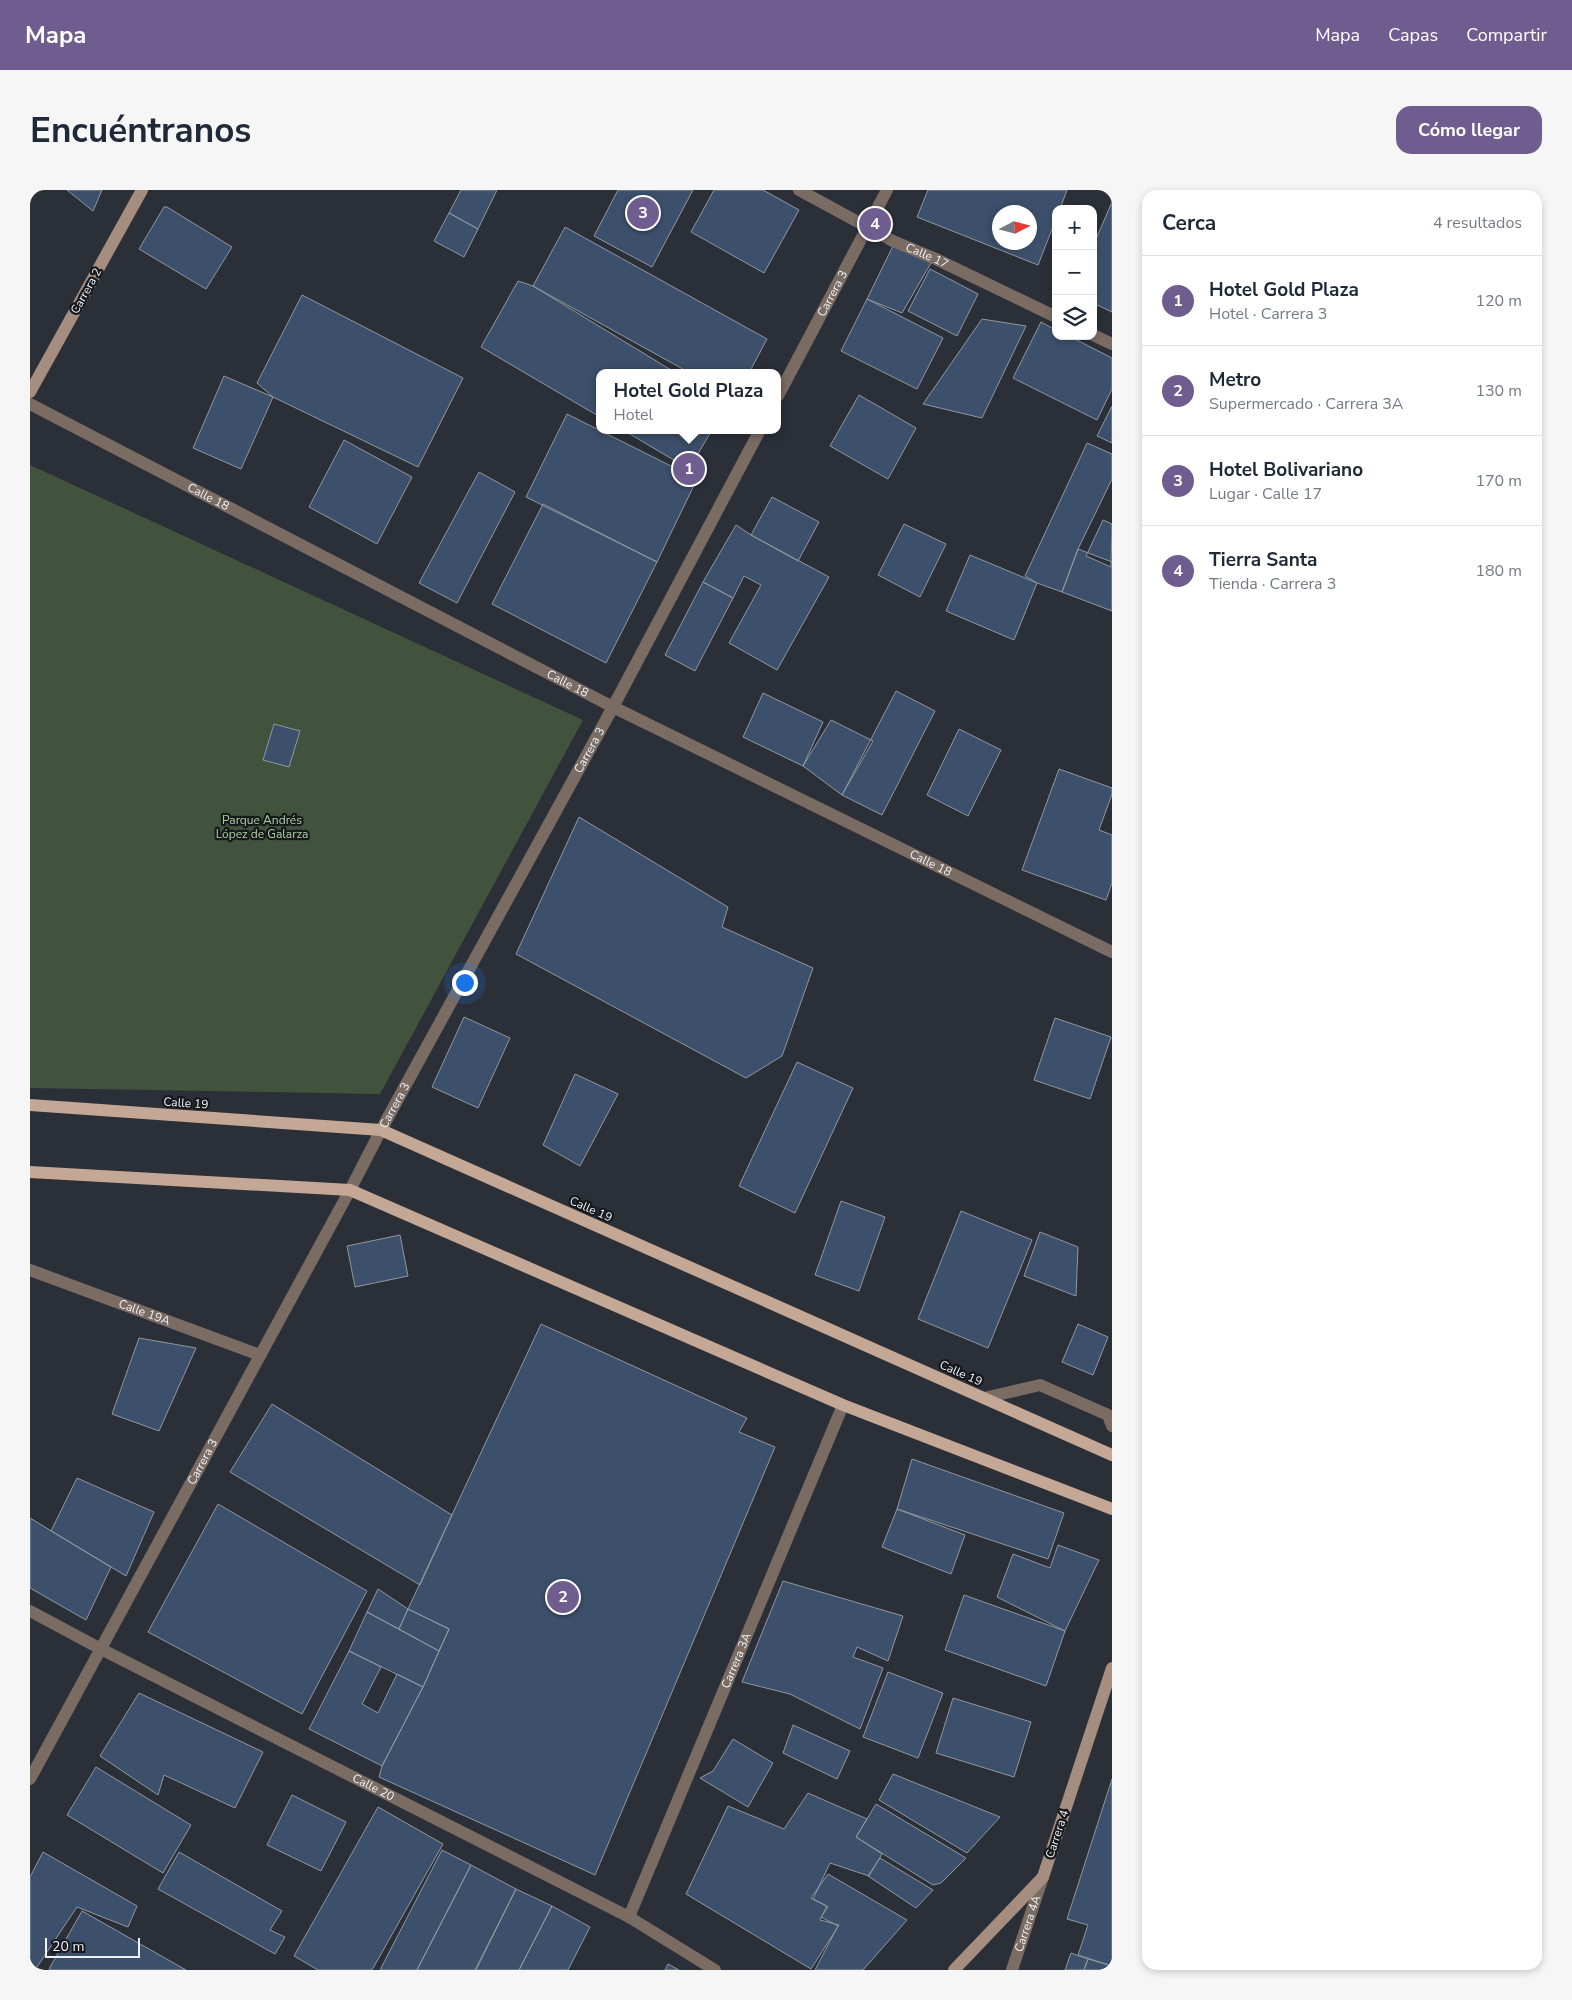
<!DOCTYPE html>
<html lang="es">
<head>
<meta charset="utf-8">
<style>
  :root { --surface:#fff; --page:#f6f6f7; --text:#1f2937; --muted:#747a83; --line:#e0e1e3; --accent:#705d90 }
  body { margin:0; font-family:"Nunito Sans",sans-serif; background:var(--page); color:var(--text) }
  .controls { position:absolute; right:15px; top:15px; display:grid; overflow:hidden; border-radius:10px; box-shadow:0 2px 8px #0003 }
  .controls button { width:45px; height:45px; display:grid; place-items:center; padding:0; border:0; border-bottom:1px solid var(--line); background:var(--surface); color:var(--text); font:25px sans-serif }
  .compass { position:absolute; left:962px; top:15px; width:45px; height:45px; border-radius:50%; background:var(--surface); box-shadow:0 2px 8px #0003; rotate:84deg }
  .scale { position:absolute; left:15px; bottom:12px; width:95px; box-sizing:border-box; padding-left:5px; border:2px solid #eef1f6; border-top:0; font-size:14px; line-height:18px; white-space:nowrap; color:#eef1f6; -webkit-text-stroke:4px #16181c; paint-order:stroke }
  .you { position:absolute; left:434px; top:792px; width:18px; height:18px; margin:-12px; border:4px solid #fff; border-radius:50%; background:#1a73e8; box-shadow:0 0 0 8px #1a73e833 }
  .badge { display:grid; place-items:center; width:32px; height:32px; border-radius:50%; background:var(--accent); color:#fff; font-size:16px; font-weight:700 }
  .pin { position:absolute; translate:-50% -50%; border:2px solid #fff; box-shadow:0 1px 5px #0006 }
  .popup { position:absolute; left:566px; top:179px; width:185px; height:65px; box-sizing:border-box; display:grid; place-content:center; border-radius:10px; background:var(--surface); filter:drop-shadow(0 1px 4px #0005); font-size:16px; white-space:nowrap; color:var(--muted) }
  .popup b { font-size:19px; color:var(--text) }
  .popup::after { content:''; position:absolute; left:50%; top:100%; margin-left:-10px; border:10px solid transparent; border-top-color:var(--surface) }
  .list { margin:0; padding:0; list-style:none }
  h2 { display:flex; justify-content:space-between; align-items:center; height:65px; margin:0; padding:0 20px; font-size:21px }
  h2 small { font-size:16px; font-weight:400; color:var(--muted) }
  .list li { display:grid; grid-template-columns:32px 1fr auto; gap:15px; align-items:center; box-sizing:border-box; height:90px; padding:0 20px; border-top:1px solid var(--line) }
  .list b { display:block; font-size:19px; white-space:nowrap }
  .list p { margin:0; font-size:16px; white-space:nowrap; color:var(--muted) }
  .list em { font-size:16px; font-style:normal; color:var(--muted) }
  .icon { flex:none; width:28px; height:28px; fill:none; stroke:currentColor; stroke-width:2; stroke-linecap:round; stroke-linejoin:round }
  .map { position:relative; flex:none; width:1082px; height:1780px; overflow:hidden; border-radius:15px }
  header { display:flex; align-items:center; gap:30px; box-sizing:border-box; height:70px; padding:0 25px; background:var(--accent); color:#fff }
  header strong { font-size:24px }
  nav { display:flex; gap:28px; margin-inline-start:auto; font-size:18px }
  .intro { display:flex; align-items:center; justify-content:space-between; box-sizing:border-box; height:120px; padding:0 30px }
  h1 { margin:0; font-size:35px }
  .button { padding:12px 22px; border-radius:15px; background:var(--accent); color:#fff; font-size:18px; font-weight:700 }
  main { display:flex; gap:30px; padding:0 30px }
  aside { flex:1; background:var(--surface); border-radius:15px; box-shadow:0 2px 8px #0003 }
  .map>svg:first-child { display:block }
  .green { fill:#42533d }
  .building { fill:#3d506b; stroke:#9097a0; fill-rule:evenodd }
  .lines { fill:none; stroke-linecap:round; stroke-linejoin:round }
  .lane { stroke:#7b6c63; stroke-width:12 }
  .street { stroke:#7b6c63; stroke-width:12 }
  .secondary { stroke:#a58e7f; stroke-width:12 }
  .primary { stroke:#c5a795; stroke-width:12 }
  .labels { text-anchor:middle; stroke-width:4.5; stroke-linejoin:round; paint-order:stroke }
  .street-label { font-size:12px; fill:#eef1f6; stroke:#16181c }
  .park-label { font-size:12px; fill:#add3a0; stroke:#16181c }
</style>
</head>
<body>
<header>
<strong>Mapa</strong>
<nav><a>Mapa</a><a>Capas</a><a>Compartir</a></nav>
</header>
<div class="intro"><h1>Encuéntranos</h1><a class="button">Cómo llegar</a></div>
<main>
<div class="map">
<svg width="1082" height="1780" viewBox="0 0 1082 1780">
  <rect width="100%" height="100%" fill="#2b3038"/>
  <path class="green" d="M0,275l553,255 -203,374 -350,-6z"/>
  <path class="building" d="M37,0h35l-9,21z
    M431,0h36l-19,39 -29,-16z
    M588,0h75l-41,77 -58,-31z
    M684,0h49l36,20 -35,63 -73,-41z
    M898,0h139l-7,19h-4v10l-18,46 -121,-48zM969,22h30v30h-30z
    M1082,12v110l-19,-9v-57z
    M134,17h3l65,40 -26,42 -67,-40z
    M419,23l29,16 -14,28 -30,-16z
    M535,37l202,112 -18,34h-59l-157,-87z
    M863,56l38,17 -29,50 -35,-14z
    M900,79l48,25 -21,42 -49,-25z
    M488,91l15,5 143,87h-76v44l-119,-70z
    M272,105l161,83 -45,89 -145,-70 -16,-14z
    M837,109l76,39 -26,51 -76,-38z
    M952,129l44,7 -44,92 -59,-14z
    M1011,132l15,8v6h13l43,22v31l-15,31 -84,-42z
    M194,186l49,21 -32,72 -48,-21z
    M829,205l57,33 -28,51 -58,-33z
    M1082,216v37l-15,-7z
    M537,224l130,65 -40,83 -131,-65z
    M593,240h89l-23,39z
    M314,250l68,37 -35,67 -68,-37z
    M1057,253l25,11v25l-34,70 -16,43 -25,-9 -12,-7z
    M449,282l36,20 -58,111 -38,-20z
    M742,307l47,25 -21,39 -47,-26z
    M513,314l114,58 -51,101 -114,-59z
    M1073,330l9,4 -1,43 -25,-11z
    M874,334l42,20 -26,53 -42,-22z
    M706,335l15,10 78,42 -52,93 -48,-27 32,-58 -17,-9 -11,22 -30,-16z
    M1048,359l34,13v49l-50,-19z
    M940,365l67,28 -23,57 -68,-29z
    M673,392l30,16 -38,73 -30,-16z
    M866,501l39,20 -53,104 -40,-20z
    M733,503l60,29 -20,44 -60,-29z
    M801,530l42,21 -31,54 -39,-29z
    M244,534l26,7 -11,36 -26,-7z
    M929,539l42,21 -33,66 -41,-21z
    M1029,579l53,19v6l-13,36 13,5v48l-6,17 -84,-30z
    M549,627l149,90 -6,20 91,41 -31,88 -36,22 -230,-124z
    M434,827l46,21 -32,70 -46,-21z
    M1025,828l56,19 -21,62 -56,-19z
    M767,872l56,26 -58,125 -56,-27z
    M545,884l43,20 -38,72 -37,-21z
    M811,1011l44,16 -26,74 -44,-16z
    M931,1021l71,29 -44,108 -70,-29z
    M1010,1042l38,15 -2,49 -52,-20z
    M370,1045l8,41 -53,11 -8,-41z
    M511,1134l206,94 -8,14 36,15 -180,428 -216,-98 3,-11 41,-79 26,-58 -41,-20z
    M1048,1134l30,13 -15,38 -31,-13z
    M109,1148l57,10 -37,83 -47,-17z
    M242,1214l180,111 -32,70 -190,-113z
    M882,1269l152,54 -16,46 -151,-50z
    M47,1288l77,34 -28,64 -75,-45z
    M188,1314l149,87 -65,123 -154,-82z
    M867,1319l68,26 -14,39 -69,-27z
    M0,1328l81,49 -25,53 -56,-32z
    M1028,1355l41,15 -34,71 -68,-34 16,-43 37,14z
    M753,1391l120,35 -15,45 -31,-14 -4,10 30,11 -23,61 -70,-35 -48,-12z
    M348,1399l30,20 -9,20 -32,-17z
    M934,1405l101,36 -19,55 -101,-36z
    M378,1419l41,20 -10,22 -40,-22z
    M337,1422l72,39 -16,36 -74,-36z
    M319,1461l32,16 -19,37 16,9 19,-39 26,13 -41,79 -73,-37z
    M858,1482l55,21 -25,65 -55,-21z
    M109,1503l124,59 -28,56 -71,-33 -6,20 -58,-39z
    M923,1508l78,24 -17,55 -78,-24z
    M763,1535l57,26 -13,28 -54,-26z
    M703,1549l40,24 -25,44 -48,-29 13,-7z
    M66,1577l95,58 -28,48 -96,-58z
    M863,1584l107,43 -33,36 -88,-53z
    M1082,1589v187l-34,-11 10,-30 -21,-6z
    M778,1603l59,26 -11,18 26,17 -13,22 -39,-13 -17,36 14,7 -7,14 19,5 -28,44 -125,-75 42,-88 56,23z
    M262,1605l54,27 -25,49 -54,-26z
    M846,1614l90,54 -25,25 -8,2 -77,-48z
    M348,1617l65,37 -71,126h-54l-24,-14z
    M412,1660l29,15 -54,105h-37z
    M13,1662l94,54 -9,21 -51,-20 -42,63h-5v-93z
    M149,1662l103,59 -12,19 15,7 -10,17 -117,-65z
    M850,1668l53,32 -17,18 -48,-32z
    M441,1675l45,24 -40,81h-59z
    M798,1684l79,46 -44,50h-48l23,-44 -17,-9 7,-10 -17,-9z
    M486,1699l36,17 -33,64h-44z
    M522,1716l38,21 -22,43h-49z
    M52,1721l104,59h-134l-3,-1z
    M1041,1763l17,6 -4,11h-19z
    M1058,1769l24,7v4h-28z
    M638,1774l11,6h-14z"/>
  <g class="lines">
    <path class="lane" d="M954,1208l56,-13 68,30 4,11"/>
    <g class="street">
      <path id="s1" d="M769,0l94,51 43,18 120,58"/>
      <path d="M1063,145l19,9"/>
      <path id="s2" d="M748,206l109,-206"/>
      <path id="s3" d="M0,214l583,303 499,245"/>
      <path id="s4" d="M0,1080l230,85"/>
      <path id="s5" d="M0,1421l71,38 528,268 86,53"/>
      <path id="s6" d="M0,1589l320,-589 31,-60 232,-423 147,-277"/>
      <path id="s7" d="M599,1727l214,-512"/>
      <path id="s8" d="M982,1780l31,-93"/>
    </g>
    <path class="secondary" d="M0,202l112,-202
      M924,1780l89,-93 69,-209"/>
    <path class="primary" d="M0,915l351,25 731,325
      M0,982l320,18 493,215 269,104"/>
  </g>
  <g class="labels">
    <g class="street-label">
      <text dy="4" stroke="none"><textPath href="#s1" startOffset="144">Calle 17</textPath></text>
      <text transform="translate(56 101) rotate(-61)" y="4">Carrera 2</text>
      <text dy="4" stroke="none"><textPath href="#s2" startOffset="116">Carrera 3</textPath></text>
      <text dy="4" stroke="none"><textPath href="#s3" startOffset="201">Calle 18</textPath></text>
      <text dy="4" stroke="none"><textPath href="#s3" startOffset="606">Calle 18</textPath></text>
      <text dy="4" stroke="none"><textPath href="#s6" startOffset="1171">Carrera 3</textPath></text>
      <text dy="4" stroke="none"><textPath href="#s3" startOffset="1011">Calle 18</textPath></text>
      <text transform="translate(156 913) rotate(4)" y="4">Calle 19</text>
      <text dy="4" stroke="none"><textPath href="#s6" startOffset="766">Carrera 3</textPath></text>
      <text transform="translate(561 1019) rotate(24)" y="4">Calle 19</text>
      <text dy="4" stroke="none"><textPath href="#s4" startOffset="122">Calle 19A</textPath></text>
      <text transform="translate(931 1183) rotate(24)" y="4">Calle 19</text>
      <text dy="4" stroke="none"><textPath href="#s6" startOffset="361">Carrera 3</textPath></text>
      <text dy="4" stroke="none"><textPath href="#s7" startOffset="278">Carrera 3A</textPath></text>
      <text dy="4" stroke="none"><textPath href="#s5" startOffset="386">Calle 20</textPath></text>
      <text transform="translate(1027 1644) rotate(-72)" y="4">Carrera 4</text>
      <text dy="4" stroke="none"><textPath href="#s8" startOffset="49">Carrera 4A</textPath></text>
    </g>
    <g class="park-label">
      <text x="232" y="634">Parque Andrés<tspan x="232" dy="14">López de Galarza</tspan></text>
    </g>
  </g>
</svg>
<div class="controls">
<button>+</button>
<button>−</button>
<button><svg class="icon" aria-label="layers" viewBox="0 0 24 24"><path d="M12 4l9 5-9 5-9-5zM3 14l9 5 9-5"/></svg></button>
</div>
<svg class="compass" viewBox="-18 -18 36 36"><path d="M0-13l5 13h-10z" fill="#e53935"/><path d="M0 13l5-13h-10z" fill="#747a83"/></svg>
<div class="scale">20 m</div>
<div class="you"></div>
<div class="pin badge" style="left:659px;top:279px">1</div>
<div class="popup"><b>Hotel Gold Plaza</b>Hotel</div>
<div class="pin badge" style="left:533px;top:1407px">2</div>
<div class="pin badge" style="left:613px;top:23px">3</div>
<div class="pin badge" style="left:845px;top:34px">4</div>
</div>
<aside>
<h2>Cerca<small>4 resultados</small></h2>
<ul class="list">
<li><span class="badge">1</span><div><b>Hotel Gold Plaza</b><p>Hotel · Carrera 3</p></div><em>120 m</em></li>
<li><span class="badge">2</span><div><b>Metro</b><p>Supermercado · Carrera 3A</p></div><em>130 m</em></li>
<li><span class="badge">3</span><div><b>Hotel Bolivariano</b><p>Lugar · Calle 17</p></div><em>170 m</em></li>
<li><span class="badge">4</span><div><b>Tierra Santa</b><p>Tienda · Carrera 3</p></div><em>180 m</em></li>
</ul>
</aside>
</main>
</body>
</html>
